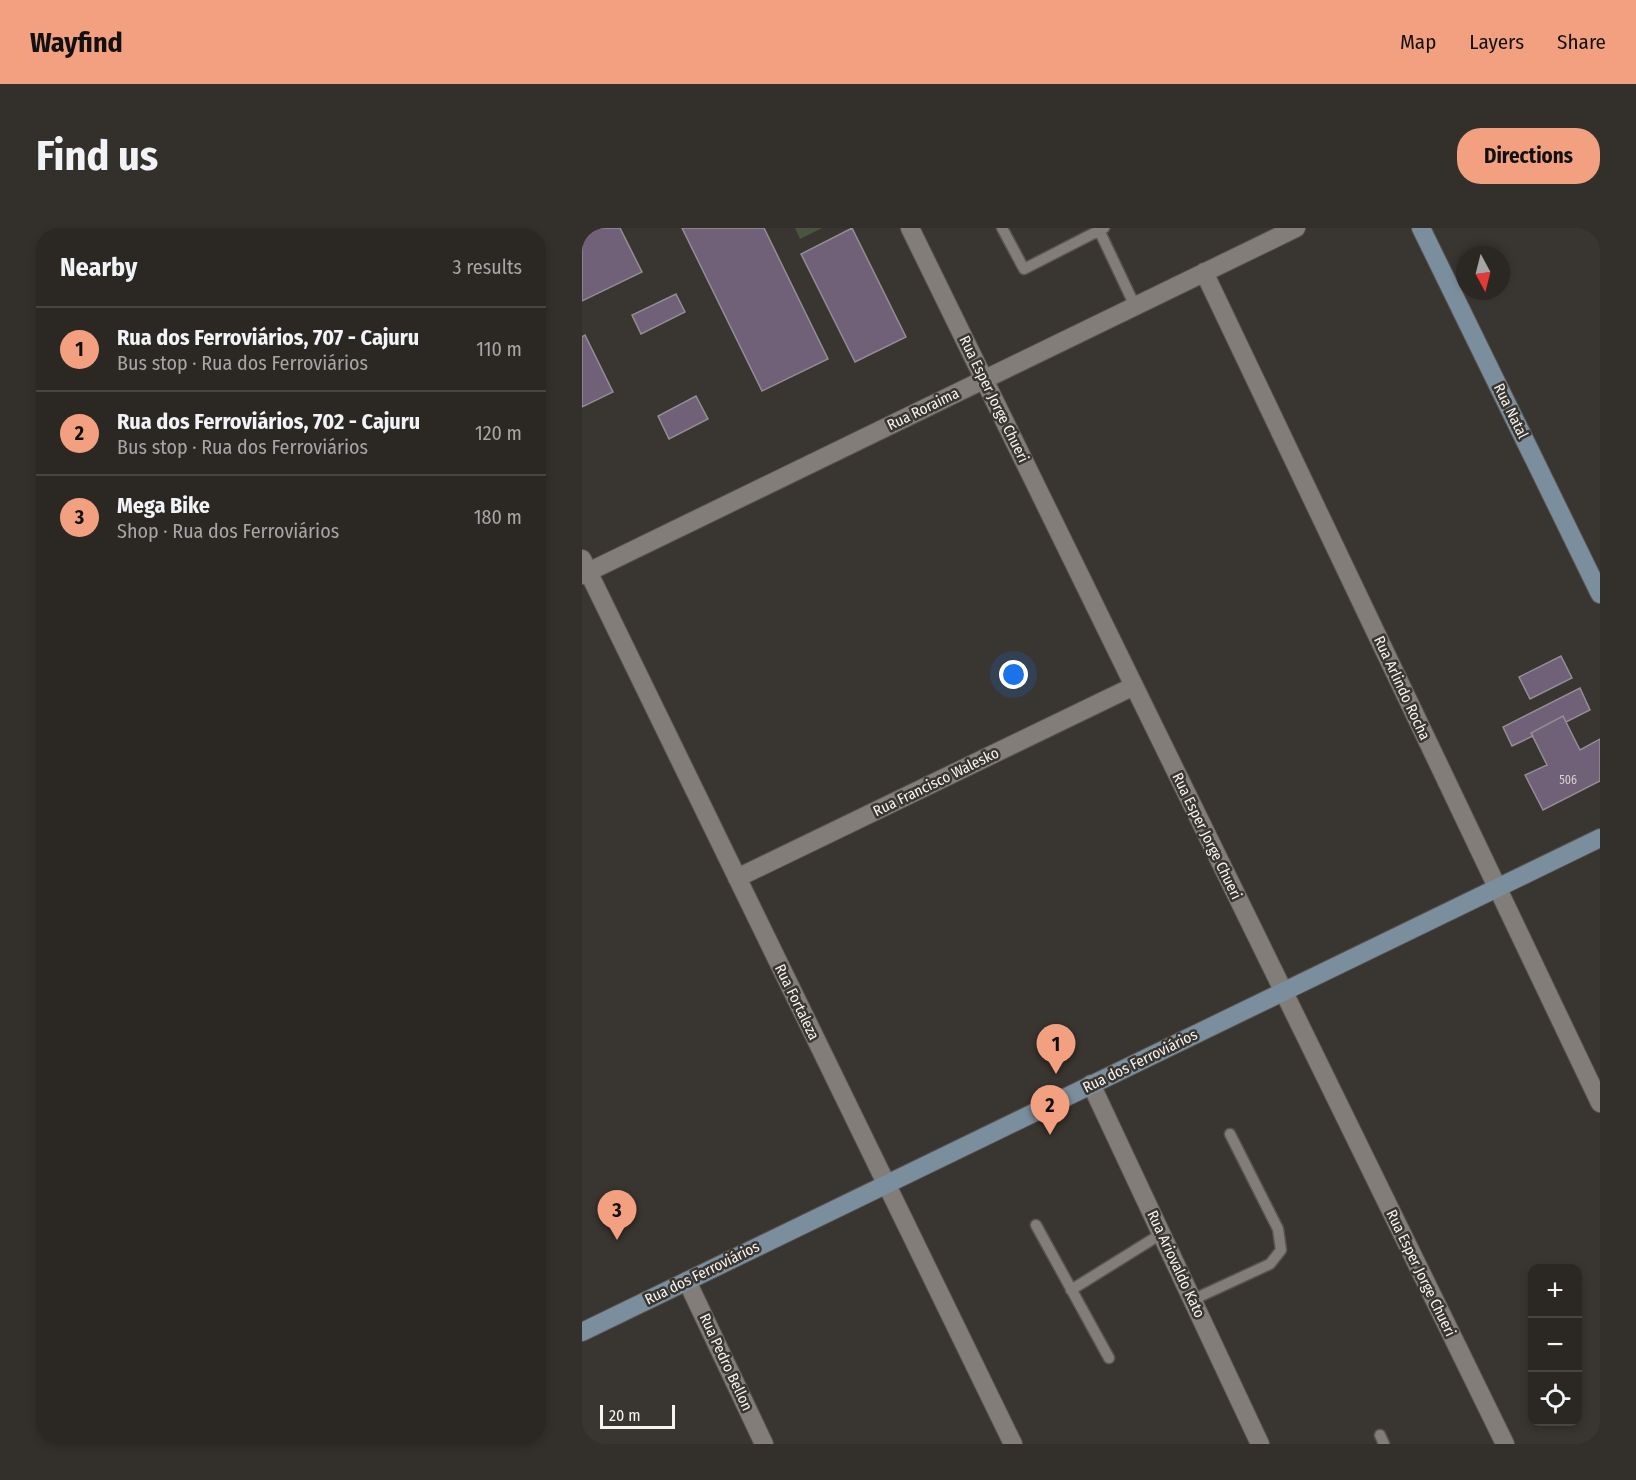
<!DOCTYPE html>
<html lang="en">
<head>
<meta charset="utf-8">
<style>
  :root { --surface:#2b2824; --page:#33302c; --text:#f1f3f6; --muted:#a6a6a6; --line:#474441; --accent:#f2a07f }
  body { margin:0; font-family:"Fira Sans Condensed",sans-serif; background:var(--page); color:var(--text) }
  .controls { position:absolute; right:18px; bottom:18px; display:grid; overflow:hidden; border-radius:12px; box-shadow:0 3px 9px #0003 }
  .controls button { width:54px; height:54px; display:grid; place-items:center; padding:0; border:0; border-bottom:2px solid var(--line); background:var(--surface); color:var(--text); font:30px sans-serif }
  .compass { position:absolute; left:874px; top:18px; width:54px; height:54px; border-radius:50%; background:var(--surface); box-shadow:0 3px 9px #0003; rotate:173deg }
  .scale { position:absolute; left:18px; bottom:15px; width:75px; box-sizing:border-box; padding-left:6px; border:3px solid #f6f4f1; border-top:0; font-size:16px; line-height:21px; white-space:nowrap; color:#f6f4f1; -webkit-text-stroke:4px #393530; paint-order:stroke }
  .you { position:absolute; left:432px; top:447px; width:21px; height:21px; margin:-15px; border:4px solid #fff; border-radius:50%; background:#1a73e8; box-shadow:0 0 0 9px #1a73e833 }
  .badge { display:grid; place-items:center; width:39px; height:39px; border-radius:50%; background:var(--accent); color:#111; font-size:20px; font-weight:700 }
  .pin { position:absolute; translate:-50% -50px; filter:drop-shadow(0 2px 3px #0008) }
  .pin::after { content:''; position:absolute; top:32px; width:21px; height:18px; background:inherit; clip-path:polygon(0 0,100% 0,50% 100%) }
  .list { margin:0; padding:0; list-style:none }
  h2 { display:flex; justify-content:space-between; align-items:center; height:78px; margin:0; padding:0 24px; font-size:26px }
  h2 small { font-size:20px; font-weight:400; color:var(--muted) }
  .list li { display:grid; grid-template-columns:39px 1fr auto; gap:18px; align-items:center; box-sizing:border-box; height:84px; padding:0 24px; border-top:2px solid var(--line) }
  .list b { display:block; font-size:22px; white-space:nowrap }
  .list p { margin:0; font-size:20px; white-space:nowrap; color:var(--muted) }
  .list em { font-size:20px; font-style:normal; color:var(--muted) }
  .icon { flex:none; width:33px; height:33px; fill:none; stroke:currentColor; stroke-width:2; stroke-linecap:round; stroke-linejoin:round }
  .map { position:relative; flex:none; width:1018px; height:1216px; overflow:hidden; border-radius:24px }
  header { display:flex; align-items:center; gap:36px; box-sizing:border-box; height:84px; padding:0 30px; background:var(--accent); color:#111 }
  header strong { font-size:28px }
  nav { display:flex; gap:33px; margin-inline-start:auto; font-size:21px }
  .intro { display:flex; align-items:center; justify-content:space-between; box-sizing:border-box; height:144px; padding:0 36px }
  h1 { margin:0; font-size:42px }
  .button { padding:15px 27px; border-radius:24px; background:var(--accent); color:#111; font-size:21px; font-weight:700 }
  main { display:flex; gap:36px; padding:0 36px }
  aside { flex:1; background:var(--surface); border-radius:24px; box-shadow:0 3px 9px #0003 }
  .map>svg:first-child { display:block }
  .green { fill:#49553f }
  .building { fill:#716178; stroke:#928e93; stroke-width:1.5 }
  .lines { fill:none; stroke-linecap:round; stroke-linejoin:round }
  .lane-casing { stroke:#585450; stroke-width:13 }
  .street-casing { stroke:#585450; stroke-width:20 }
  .secondary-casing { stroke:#585450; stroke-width:20 }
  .lane { stroke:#827d79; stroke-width:10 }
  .street { stroke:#827d79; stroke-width:18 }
  .secondary { stroke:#7a8e9d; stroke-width:18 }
  .labels { text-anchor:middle; stroke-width:5; stroke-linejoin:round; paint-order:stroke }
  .number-label { font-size:12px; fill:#d5cfd3 }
  .street-label { font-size:15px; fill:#f6f4f1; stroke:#393530 }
</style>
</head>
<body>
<header>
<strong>Wayfind</strong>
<nav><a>Map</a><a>Layers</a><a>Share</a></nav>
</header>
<div class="intro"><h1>Find us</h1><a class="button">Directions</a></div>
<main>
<aside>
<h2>Nearby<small>3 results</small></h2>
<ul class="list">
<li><span class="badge">1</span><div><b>Rua dos Ferroviários, 707 - Cajuru</b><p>Bus stop · Rua dos Ferroviários</p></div><em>110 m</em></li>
<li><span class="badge">2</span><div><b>Rua dos Ferroviários, 702 - Cajuru</b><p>Bus stop · Rua dos Ferroviários</p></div><em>120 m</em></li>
<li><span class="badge">3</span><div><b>Mega Bike</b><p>Shop · Rua dos Ferroviários</p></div><em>180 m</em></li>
</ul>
</aside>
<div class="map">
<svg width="1018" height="1216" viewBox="0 0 1018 1216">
  <rect width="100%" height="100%" fill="#393530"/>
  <path class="green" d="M213,0h27l-22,11z"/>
  <path class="building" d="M0,0h38l22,44 -60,29z
    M100,0h82l64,131 -66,32z
    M270,0l54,109 -51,25 -54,-108z
    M94,66l9,18 -44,22 -9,-19z
    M3,107l28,57 -31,15v-70z
    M114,168l12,23 -39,20 -11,-23z
    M979,428l11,22 -42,21 -11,-22z
    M998,460l10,22 -24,12 -3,-6 -32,17 2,3 -21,10 -9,-19z
    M981,488l17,34 20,-11v42l-57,29 -18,-35 22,-10 -16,-32z"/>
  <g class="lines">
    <g class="lane-casing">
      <path id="lane" d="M420,0l22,41 80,-41
        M516,0l37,78
        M454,997l73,133
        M489,1062l90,-56
        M610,1072l78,-36 11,-14 -3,-21 -48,-95
        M798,1207l4,9"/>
    </g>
    <g class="street-casing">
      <path id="street" d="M328,0l595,1216
        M622,44l396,831
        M0,331l431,885
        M0,347l714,-347
        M155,650l397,-192
        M509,856l169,360
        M105,1053l77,163"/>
    </g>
    <g class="secondary-casing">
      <path id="secondary" d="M839,0l179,366
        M0,1104l1018,-494"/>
    </g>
    <use href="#lane" class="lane"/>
    <use href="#street" class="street"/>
    <use href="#secondary" class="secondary"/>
  </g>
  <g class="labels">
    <g class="number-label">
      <text x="986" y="556">506</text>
    </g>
    <g class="street-label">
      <text transform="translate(412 171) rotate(64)" y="5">Rua Esper Jorge Chueri</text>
      <text transform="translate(341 181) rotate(-26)" y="5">Rua Roraima</text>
      <text transform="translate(929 183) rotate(64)" y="5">Rua Natal</text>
      <text transform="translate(820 460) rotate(65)" y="5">Rua Arlindo Rocha</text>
      <text transform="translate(354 554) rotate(-26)" y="5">Rua Francisco Walesko</text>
      <text transform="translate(625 608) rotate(64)" y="5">Rua Esper Jorge Chueri</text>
      <text transform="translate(215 774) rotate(64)" y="5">Rua Fortaleza</text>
      <text transform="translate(558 833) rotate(-26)" y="5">Rua dos Ferroviários</text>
      <text transform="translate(594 1036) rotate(65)" y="5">Rua Ariovaldo Kato</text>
      <text transform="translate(120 1045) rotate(-26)" y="5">Rua dos Ferroviários</text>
      <text transform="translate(839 1045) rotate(64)" y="5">Rua Esper Jorge Chueri</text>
      <text transform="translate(144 1134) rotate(65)" y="5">Rua Pedro Bellon</text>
    </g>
  </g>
</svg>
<div class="controls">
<button>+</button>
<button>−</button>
<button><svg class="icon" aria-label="locate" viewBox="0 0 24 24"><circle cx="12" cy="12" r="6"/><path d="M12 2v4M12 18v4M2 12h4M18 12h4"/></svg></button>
</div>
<svg class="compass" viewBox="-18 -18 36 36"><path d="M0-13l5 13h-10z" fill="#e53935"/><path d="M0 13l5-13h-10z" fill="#a6a6a6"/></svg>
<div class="scale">20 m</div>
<div class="you"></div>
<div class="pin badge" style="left:474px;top:846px">1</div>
<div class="pin badge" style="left:468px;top:907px">2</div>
<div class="pin badge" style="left:35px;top:1012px">3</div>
</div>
</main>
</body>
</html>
